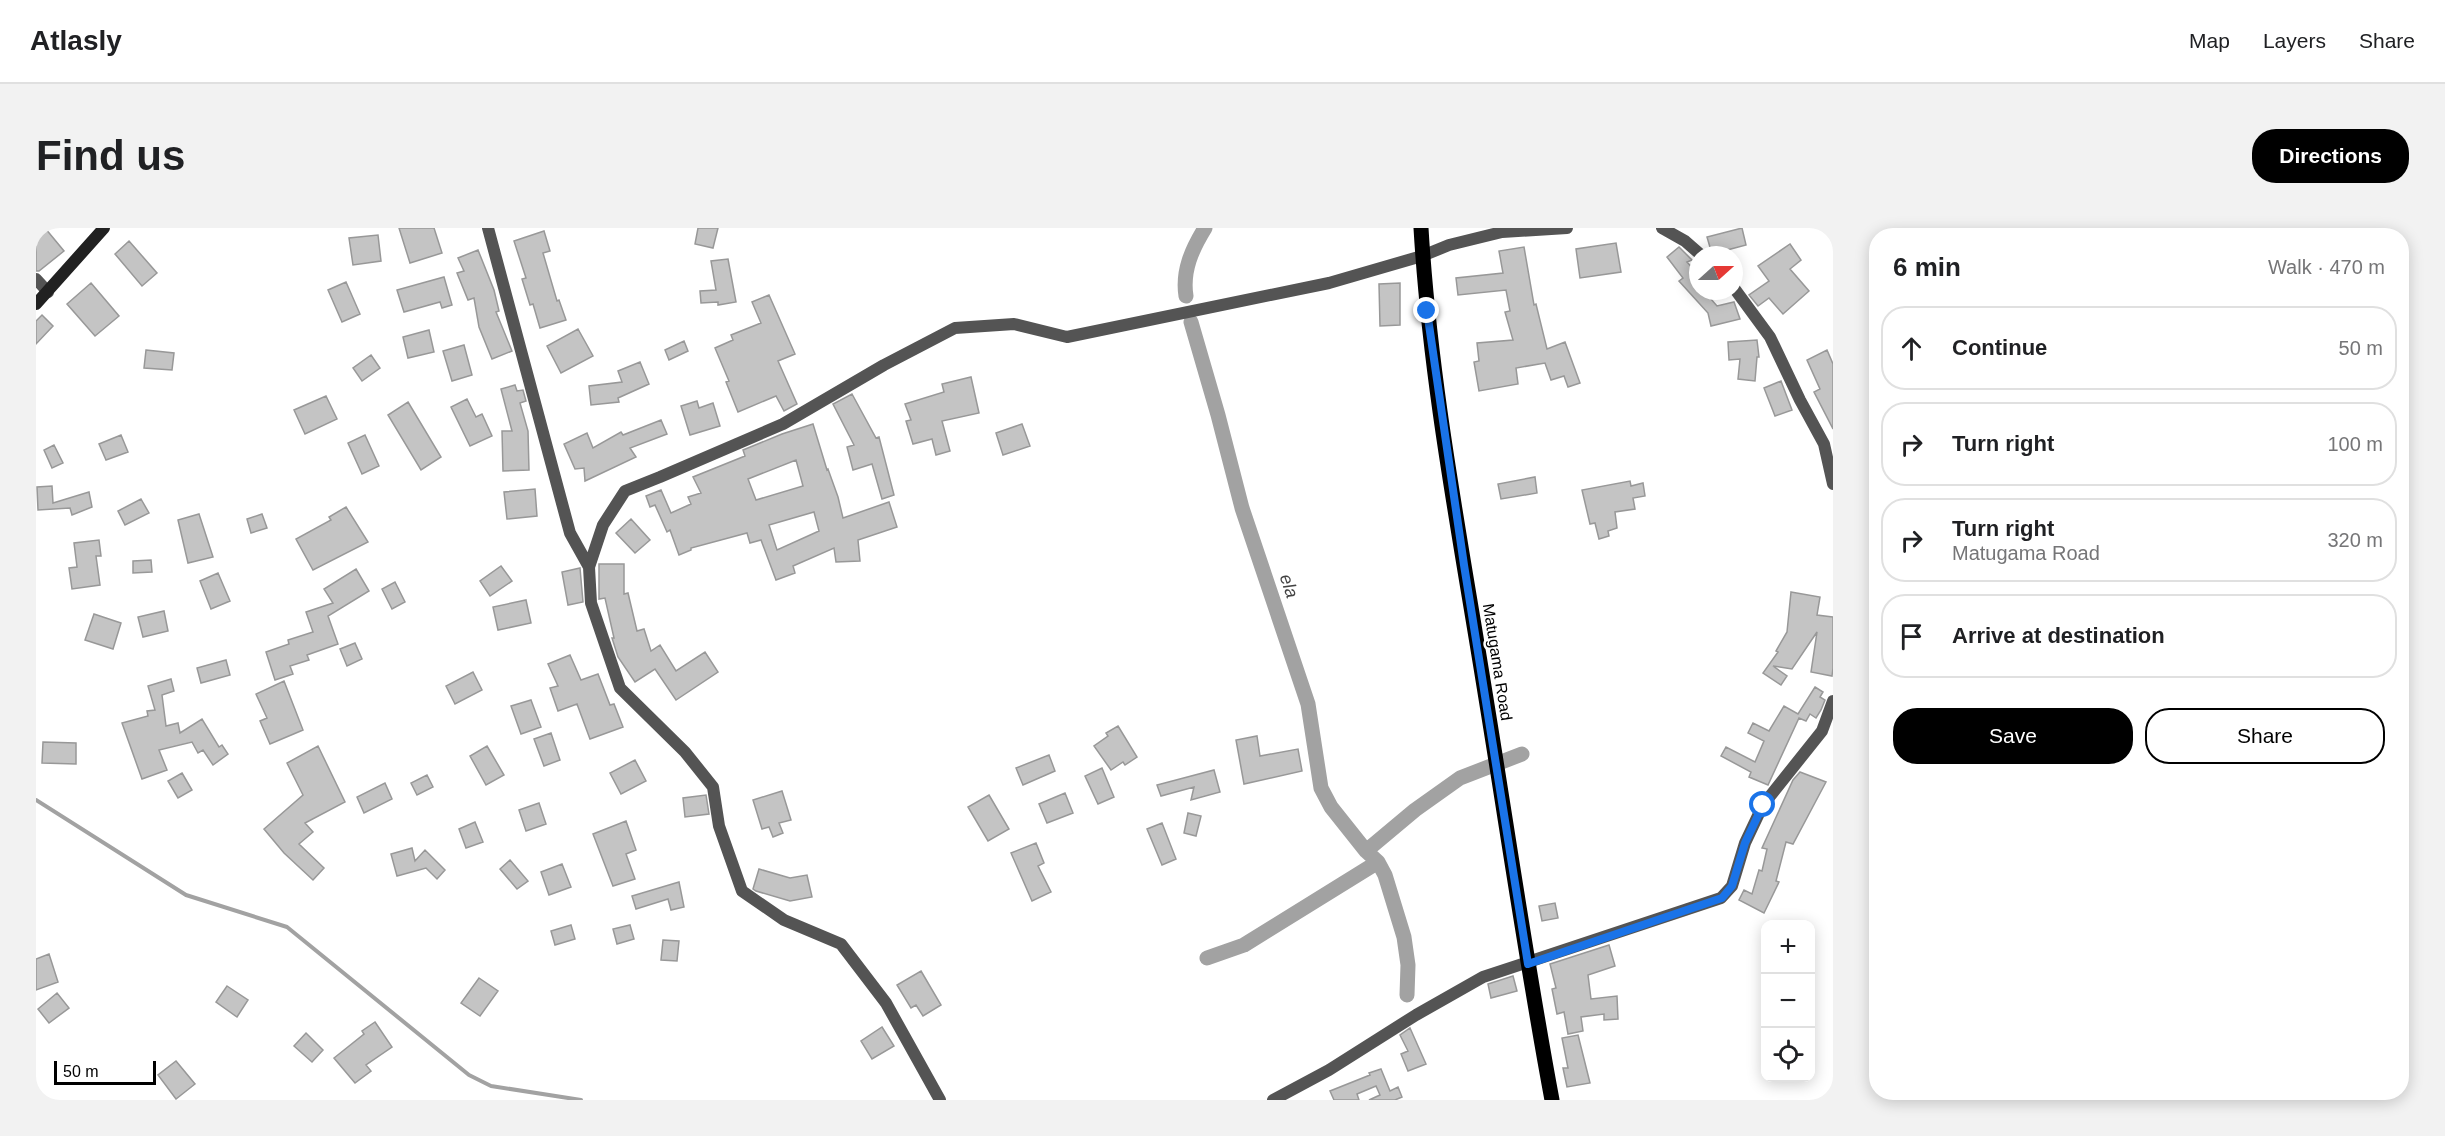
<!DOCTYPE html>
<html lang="en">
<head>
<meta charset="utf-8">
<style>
  :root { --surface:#fff; --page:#f2f2f2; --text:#202124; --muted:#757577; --line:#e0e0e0; --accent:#000 }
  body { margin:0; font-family:Arial,sans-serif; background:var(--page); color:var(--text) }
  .controls { position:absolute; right:18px; bottom:18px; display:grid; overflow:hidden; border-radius:12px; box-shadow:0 3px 15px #0003 }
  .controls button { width:54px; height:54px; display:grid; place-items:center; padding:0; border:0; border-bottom:2px solid var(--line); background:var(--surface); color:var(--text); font:30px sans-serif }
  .compass { position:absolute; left:1653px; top:18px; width:54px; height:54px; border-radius:50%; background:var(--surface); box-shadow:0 3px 15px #0003; rotate:69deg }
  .scale { position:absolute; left:18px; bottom:15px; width:102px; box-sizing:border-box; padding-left:6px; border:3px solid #000; border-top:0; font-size:16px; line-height:21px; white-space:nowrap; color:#000; -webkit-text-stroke:4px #fff; paint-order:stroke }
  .stop { position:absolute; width:18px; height:18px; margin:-14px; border:4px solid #1a73e8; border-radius:50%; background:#fff }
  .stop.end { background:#1a73e8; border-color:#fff; box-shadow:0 2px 6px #0008 }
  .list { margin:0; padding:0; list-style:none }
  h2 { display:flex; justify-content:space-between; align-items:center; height:78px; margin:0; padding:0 24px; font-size:26px }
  h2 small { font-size:20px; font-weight:400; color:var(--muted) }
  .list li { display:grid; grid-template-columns:39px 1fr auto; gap:18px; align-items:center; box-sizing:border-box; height:84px; margin:0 12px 12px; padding:0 12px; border:2px solid var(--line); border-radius:24px }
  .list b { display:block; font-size:22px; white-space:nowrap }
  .list p { margin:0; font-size:20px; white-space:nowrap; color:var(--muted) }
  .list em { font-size:20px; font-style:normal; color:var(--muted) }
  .actions { display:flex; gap:12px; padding:18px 24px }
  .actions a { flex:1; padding:14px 0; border:2px solid var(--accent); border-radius:24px; text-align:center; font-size:21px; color:var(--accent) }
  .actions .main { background:var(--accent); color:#fff }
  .icon { flex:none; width:33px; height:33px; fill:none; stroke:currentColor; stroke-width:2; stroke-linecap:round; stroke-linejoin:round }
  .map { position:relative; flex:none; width:1797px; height:872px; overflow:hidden; border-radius:24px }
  header { display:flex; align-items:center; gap:36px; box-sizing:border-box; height:84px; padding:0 30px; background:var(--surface); border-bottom:2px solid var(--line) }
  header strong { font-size:28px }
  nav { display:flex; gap:33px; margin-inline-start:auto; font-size:21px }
  .intro { display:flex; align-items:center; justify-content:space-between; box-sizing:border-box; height:144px; padding:0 36px }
  h1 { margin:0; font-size:42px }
  .button { padding:15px 27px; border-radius:24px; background:var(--accent); color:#fff; font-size:21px; font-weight:700 }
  main { display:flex; gap:36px; padding:0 36px }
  aside { flex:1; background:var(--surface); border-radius:24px; box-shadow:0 3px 15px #0003 }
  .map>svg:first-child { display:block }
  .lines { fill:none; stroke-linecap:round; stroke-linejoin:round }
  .stream { stroke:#a2a2a2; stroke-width:4 }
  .canal { stroke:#a2a2a2; stroke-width:15 }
  .building { fill:#c4c4c4; stroke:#989898; stroke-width:1.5; fill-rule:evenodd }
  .street { stroke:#545454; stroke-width:12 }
  .secondary { stroke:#212121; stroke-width:12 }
  .primary { stroke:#000; stroke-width:15 }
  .route { stroke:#1a73e8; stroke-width:8 }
  .labels { text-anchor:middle; stroke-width:5; stroke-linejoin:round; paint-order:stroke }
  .street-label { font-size:16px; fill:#000; stroke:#fff }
  .water-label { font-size:18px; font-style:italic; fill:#434343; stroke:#fff }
</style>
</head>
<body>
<header>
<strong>Atlasly</strong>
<nav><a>Map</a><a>Layers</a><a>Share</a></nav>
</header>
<div class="intro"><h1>Find us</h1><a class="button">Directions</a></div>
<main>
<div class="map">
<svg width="1797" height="872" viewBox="0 0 1797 872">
  <rect width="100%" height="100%" fill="#fff"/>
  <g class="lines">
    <path class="stream" d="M0,572l150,95 101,32 182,148 22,11 90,14"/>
    <path class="canal" d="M1150,68c-4,-25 6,-47 19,-68
      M1155,94l27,93 24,93 66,196 13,84 10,19 35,44 12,11 7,13 19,62 4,28 -1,30
      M1330,623l49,-41 45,-32 62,-24
      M1171,730l37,-13 134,-83"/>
  </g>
  <path class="building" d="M0,0h9l19,23 -25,20h-3z
    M363,0h35l8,25 -32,10z
    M662,0h20l-5,20 -18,-4z
    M1706,0l4,17 -34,9 -5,-17z
    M508,3l6,20 -7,2 14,48 2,-1 7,20 -26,8 -7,-24 -3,1 -8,-26 4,-1 -12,-37z
    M342,7l3,26 -28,4 -4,-27z
    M93,13l28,32 -15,13 -27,-32z
    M1580,15l5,29 -41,6 -4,-29z
    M1754,16l11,16 -11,9 19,22 -26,23 -14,-16 -11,8 -9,-11 20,-14 -11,-15z
    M1488,19l10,58 2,-1 11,45 18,-7 15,41 -12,4 -4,-11 -13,4 -6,-17 -29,5 2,16 -39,7 -5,-29 5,-1 -2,-18 36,-3 -8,-28 5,-1 -4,-21 -48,5 -2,-17 47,-5 -4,-22z
    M1643,19l13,13 -5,2 11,12v17h6l13,15 17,-4 6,17 -29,7 -3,-13 -29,-32 4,-3 -16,-21z
    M442,22l16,40 5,21 -3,1 16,39 -20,8 -13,-32 -5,-29 -6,2 -11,-27 7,-2 -6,-13z
    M692,31l8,43 -18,3v-3l-17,1 -1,-12 16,-1 -5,-29z
    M408,49l8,28 -10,3 -2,-6 -36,10 -7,-22z
    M310,54l14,32 -18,8 -14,-32z
    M55,55l28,33 -24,20 -28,-32z
    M1364,55v42l-20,1 -1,-42z
    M733,67l26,59 -17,7 19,43 -13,7 -8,-15 -38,16 -12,-30 3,-1 -14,-33 18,-8 -2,-5 30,-12 -9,-21z
    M6,87l11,11 -17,18v-23z
    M542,101l15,27 -32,17 -14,-27z
    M393,102l5,22 -26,6 -5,-21z
    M1721,112l2,17h-2l-2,24 -17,-2 2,-20 -11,1 -1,-18z
    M648,113l4,10 -19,9 -4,-10z
    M428,117l8,30 -20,6 -9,-30z
    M110,122l28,3 -2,17 -28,-2z
    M1791,122l6,14v65l-19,-37 6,-3 -13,-29z
    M335,127l9,13 -18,13 -9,-13z
    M604,134l9,22 -31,14 1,4 -28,3 -2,-19 33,-4 -4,-11z
    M935,149l8,36 -37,8 8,30 -14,4 -4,-16 -19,5 -7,-23 5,-1 -6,-16 39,-12 -2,-8z
    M1745,153l11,29 -17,6 -11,-28z
    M479,157l2,6 6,-1 3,11 -6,2 8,28 1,39 -26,1 -1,-40h10l-11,-42z
    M816,166l24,44 3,-1 15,58 -12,4 -10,-35 -19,6 -6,-23 7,-2 -21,-41z
    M290,168l11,23 -32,15 -11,-24z
    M431,171l9,18 6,-3 10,22 -22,10 -19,-39z
    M661,173l2,7 14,-5 7,23 -30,9 -9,-29z
    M372,174l33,55 -20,13 -33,-55z
    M625,192l6,14 -37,14 6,9 -51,24 -1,-13 -9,1 -11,-25 23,-11 6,15 28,-16 2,3z
    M777,196l14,46 1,-1 10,28 5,21 46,-16 8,25 -39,13 2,21 -24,1 -2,-14 -41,18 2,7 -19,7 -15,-40 -11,3 -3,-10 -56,15v2l-12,5 -9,-25 -3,2 -12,-27 -5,2 -4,-11 15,-6 10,23 20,-9 -3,-7 13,-4 -8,-16 52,-21 -2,-6 39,-16zM760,232l7,26 -47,14 -8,-21zM778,284l5,19 -42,19 -8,-25z
    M986,196l8,22 -27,9 -7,-22z
    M85,207l7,17 -22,8 -7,-16z
    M329,207l14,31 -17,8 -14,-31z
    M18,217l9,18 -11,5 -8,-18z
    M1499,249l2,16 -36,6 -3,-15z
    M1594,253l1,5 12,-3 2,13 -12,2 2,11 -20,3 2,16 -9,3 1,5 -10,3 -4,-16 -5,1 -8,-34z
    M16,258l1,17 36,-11 3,15 -20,8 -2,-7 -32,2 -1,-23z
    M499,261l2,27 -30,3 -3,-27z
    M105,271l8,14 -24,12 -7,-14z
    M310,279l22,35 -55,28 -17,-31 35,-19 -2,-3z
    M163,286l14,43 -25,6 -10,-43z
    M226,286l5,14 -16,5 -4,-14z
    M595,291l19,21 -15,13 -19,-20z
    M63,312l2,16h-5l4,29 -28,4 -3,-21 8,-1 -3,-24z
    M115,332l1,12 -19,1v-12z
    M563,336h25v30l4,-1 9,38 7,-2 7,22 9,-6 16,26 29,-19 13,20 -42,28 -21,-31 -20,13 -17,-25 -6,-19h2l-9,-40 -6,1z
    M465,338l11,15 -22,15 -10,-15z
    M544,340l3,34 -15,3 -6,-33z
    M320,341l13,22 -41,25 10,28 -31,11 2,5 -19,6 3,8 -18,6 -9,-28 23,-8 -1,-4 25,-8 -7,-20 27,-9 -9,-14z
    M182,345l12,28 -19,8 -11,-28z
    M359,354l10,20 -13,7 -10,-20z
    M1755,364l29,5 -3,18 16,2v51l-1,8 -21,-4 6,-40 -25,37 -19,-3 14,10 -6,9 -18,-12 15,-21 -2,-1 11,-19z
    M490,372l5,23 -33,7 -5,-23z
    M128,383l4,20 -25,6 -5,-20z
    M58,386l27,9 -8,26 -28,-9z
    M319,415l7,16 -15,7 -7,-17z
    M534,427l11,25 17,-6 12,31 4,-1 9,23 -33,12 -13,-35 -19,7 -8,-23 8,-2 -10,-22z
    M190,432l4,15 -29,8 -4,-15z
    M437,444l9,18 -27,14 -9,-18z
    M135,451l3,12 -12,4 4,31 12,-3 2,10 22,-14 17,28 3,-2 6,9 -15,11 -10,-15 -5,3 -6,-11 -33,8 8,20 -25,9 -20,-56 26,-7 -1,-5 8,-1 -7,-24z
    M248,453l19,49 -33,14 -10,-23 7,-3 -11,-24z
    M1779,459l8,5 -3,5 5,3 -4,10 -5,8 -6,-4 -4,7 -7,-3 -31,67 -19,-8 2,-5 -30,-16 5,-9 29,15 9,-21 -16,-8 5,-10 16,8 15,-25 14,8z
    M495,472l10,27 -20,7 -10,-28z
    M1082,498l19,31 -12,8 -2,-3 -12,8 -17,-24 14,-10 -2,-3z
    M515,505l9,27 -16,6 -10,-27z
    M1221,508l3,20 38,-7 4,22 -58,13 -8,-44z
    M7,514l33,1v21l-34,-1z
    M282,518l27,56 -40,21 8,9 -14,12 25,24 -11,12 -29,-27 -20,-24 39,-34 -16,-32z
    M451,518l17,29 -18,10 -16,-29z
    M1013,527l6,16 -32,14 -7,-17z
    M599,532l11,21 -25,13 -11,-21z
    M1066,540l12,29 -16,7 -13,-28z
    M1178,542l6,22 -29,8 3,-13 -33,9 -4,-11z
    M1764,544l26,10 -33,62 -7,-2 -10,39 3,1 -15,31 -25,-13 5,-10 8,4 7,-24 3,1 5,-22 -5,-1 31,-68z
    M146,545l10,17 -14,8 -10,-17z
    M391,547l6,12 -16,8 -6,-12z
    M349,555l7,16 -28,14 -7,-16z
    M746,563l9,29 -12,3 4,10 -10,4 -4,-10 -7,2 -9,-29z
    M1029,565l8,20 -26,10 -8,-19z
    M670,567l3,19 -24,3 -2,-19z
    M953,567l20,34 -21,12 -20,-34z
    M503,575l7,21 -20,7 -7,-21z
    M1152,585l13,3 -5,20 -12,-3z
    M590,593l10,29 -10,4 9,25 -22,7 -20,-52z
    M439,594l8,20 -17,6 -7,-19z
    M1126,595l14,36 -14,6 -15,-36z
    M1000,615l8,20 -6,3 13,26 -19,9 -21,-48z
    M376,620l3,13 10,-11 20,20 -8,9 -11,-11 -29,8 -6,-22z
    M474,632l18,21 -11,8 -17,-20z
    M526,636l9,23 -22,8 -8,-23z
    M723,641l31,9 17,-3 5,22 -22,4 -34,-10 -3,-2z
    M643,654l5,25 -13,3 -3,-11 -32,10 -4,-13z
    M1519,675l3,15 -16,3 -3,-15z
    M535,697l4,14 -20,6 -4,-14z
    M594,697l4,14 -17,5 -4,-15z
    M627,712l16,1 -2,20 -16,-1z
    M1573,717l6,21 -27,9 3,24 26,-3 1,23 -14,1v-6l-23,3 2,14 -15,3 -4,-22 -7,2 -5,-25 4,-1 -6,-24z
    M13,726l9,28 -22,8v-31z
    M885,743l20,34 -18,11 -7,-11 -5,3 -14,-23z
    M1477,748l4,15 -26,7 -3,-14z
    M443,750l19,13 -18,25 -19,-13z
    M191,758l21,14 -11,17 -21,-15z
    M21,765l12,15 -20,15 -11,-14z
    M339,794l17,25 -26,18 5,6 -16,12 -21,-25 30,-24 -2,-3z
    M846,799l12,19 -22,13 -11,-18z
    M1374,800l16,36 -18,7 -7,-17 7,-3 -8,-16z
    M270,805l17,17 -11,12 -18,-16z
    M1542,807l12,48 -23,4 -4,-19h5l-6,-30z
    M140,833l19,23 -19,15 -18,-24z
    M1345,841l9,22 8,-4 4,10 -7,3h-26l11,-5 -4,-9 -19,8 2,6h-25l-4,-9 40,-16 -1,-2z"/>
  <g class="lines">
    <path class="street" d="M452,0l82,305 19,34
      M1626,0l23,13 16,14
      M0,51l12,13
      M1698,60l36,49 30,63 24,44 9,40
      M904,872l-54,-97 -45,-59 -57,-24 -42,-29 -23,-65 -6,-39 -28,-35 -65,-64 -29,-85 -2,-36 14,-42 22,-34 35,-14 123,-53 101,-59 71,-37 59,-4 53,13 262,-54 93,-27 27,-11 53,-13 65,-4
      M1237,872l56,-30 87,-55 67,-38 238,-79 11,-12 13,-43 18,-38 59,-74 11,-30"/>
    <path class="secondary" d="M0,76l68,-76"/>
    <path class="primary" d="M1385,0c9,152 38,303 62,452 23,140 43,281 69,420"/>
  </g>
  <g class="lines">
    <path class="route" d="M1391,83l37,254 64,399 194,-66 10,-12 13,-43 18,-38"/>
  </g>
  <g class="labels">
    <g class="street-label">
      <text transform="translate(1462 434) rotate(81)" y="6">Matugama Road</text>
    </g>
    <g class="water-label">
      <text transform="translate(1253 358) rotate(71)" y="6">ela</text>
    </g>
  </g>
</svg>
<div class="controls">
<button>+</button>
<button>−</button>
<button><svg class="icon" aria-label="locate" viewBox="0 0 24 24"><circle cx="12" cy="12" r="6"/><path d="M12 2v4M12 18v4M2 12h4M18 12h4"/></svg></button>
</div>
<svg class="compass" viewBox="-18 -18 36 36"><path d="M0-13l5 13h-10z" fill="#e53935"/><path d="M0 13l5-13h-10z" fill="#757577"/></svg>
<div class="scale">50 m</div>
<div class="stop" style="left:1727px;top:577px"></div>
<div class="stop end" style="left:1391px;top:83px"></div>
</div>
<aside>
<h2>6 min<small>Walk · 470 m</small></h2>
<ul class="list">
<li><svg class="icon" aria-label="ahead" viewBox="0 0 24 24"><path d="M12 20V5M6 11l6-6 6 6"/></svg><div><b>Continue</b></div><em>50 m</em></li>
<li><svg class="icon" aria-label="right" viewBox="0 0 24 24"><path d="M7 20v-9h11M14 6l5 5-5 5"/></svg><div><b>Turn right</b></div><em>100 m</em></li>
<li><svg class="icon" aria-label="right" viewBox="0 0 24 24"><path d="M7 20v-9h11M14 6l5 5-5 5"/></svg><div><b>Turn right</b><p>Matugama Road</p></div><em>320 m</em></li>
<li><svg class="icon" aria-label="arrive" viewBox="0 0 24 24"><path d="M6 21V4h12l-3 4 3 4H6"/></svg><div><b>Arrive at destination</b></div></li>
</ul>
<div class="actions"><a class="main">Save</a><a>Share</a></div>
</aside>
</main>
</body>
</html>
